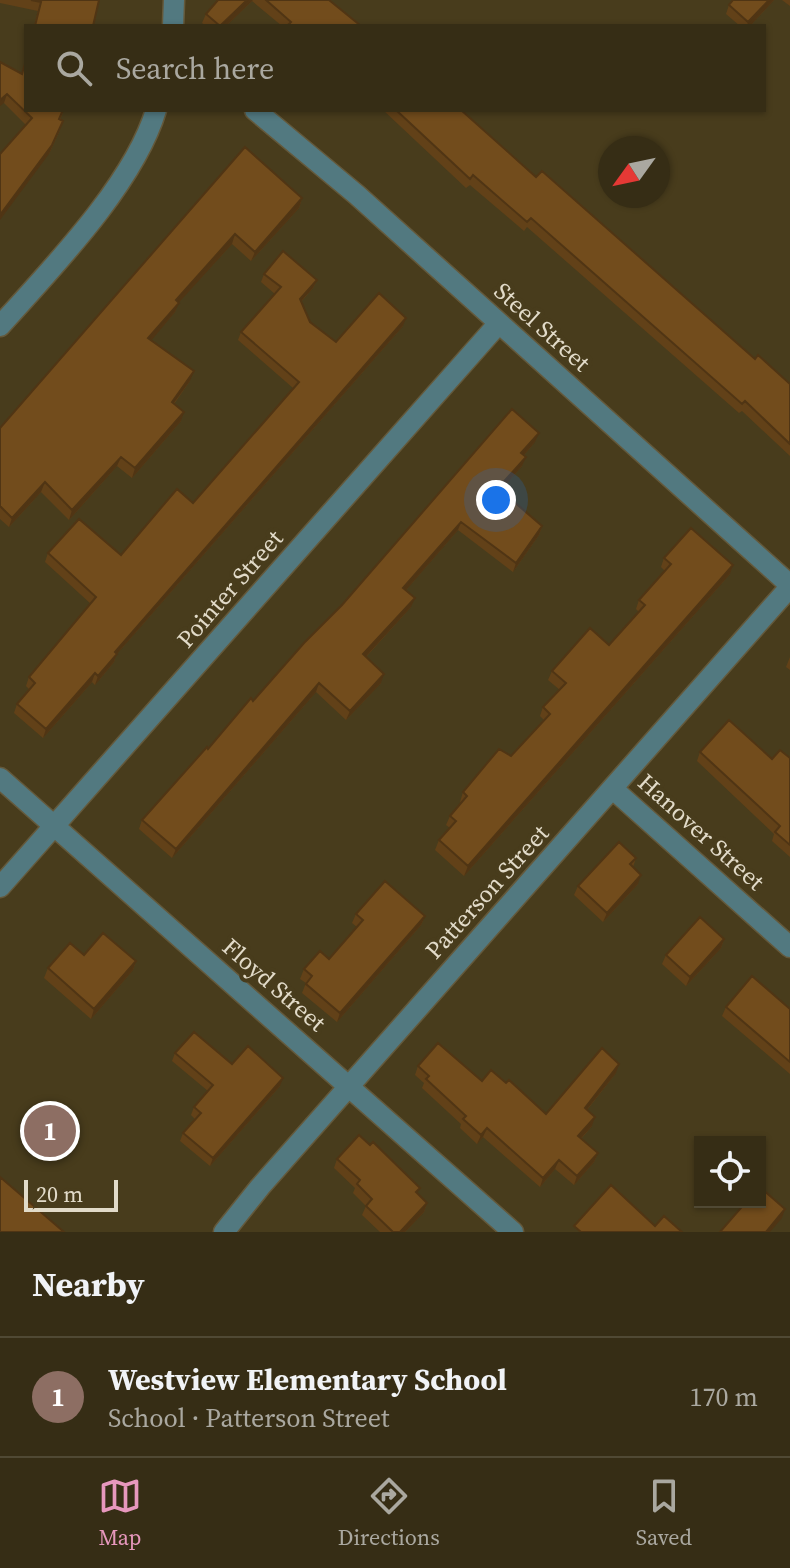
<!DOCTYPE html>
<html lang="en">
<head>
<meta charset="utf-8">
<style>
  :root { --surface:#362d15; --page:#3d351e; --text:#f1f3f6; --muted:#aaa8a0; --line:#504934; --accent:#e797bd }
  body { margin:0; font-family:"Source Serif 4",serif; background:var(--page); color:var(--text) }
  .controls { position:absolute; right:24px; bottom:24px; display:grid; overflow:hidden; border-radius:0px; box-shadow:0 2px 6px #0004 }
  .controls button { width:72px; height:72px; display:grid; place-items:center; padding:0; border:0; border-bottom:2px solid var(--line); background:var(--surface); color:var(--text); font:40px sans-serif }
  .compass { position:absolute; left:598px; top:136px; width:72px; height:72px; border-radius:50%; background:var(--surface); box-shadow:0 2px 6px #0004; rotate:237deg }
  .scale { position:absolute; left:24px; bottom:20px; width:94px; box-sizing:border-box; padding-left:8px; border:4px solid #e2dbc9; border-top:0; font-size:22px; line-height:28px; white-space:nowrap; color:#e2dbc9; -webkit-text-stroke:6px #483c1c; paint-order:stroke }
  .you { position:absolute; left:496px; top:500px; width:28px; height:28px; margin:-20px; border:6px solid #fff; border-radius:50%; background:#1a73e8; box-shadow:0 0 0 12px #1a73e833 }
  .badge { display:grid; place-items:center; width:52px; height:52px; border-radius:50%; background:var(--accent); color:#fff; font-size:26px; font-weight:700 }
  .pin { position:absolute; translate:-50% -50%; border:4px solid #fff; box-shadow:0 2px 8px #0006 }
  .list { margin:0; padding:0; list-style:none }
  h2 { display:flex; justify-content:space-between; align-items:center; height:104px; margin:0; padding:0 32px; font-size:34px }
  h2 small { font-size:26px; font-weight:400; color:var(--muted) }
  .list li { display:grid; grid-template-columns:52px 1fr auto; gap:24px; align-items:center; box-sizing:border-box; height:120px; padding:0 32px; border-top:2px solid var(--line) }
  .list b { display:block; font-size:30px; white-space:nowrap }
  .list p { margin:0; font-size:26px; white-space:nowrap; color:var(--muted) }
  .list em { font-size:26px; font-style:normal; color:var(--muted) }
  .icon { flex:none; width:44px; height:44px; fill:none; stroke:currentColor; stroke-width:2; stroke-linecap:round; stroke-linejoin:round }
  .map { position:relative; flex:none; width:790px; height:1232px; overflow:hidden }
  .search { position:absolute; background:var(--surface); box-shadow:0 2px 6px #0004; left:24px; right:24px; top:24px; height:88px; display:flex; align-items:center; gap:20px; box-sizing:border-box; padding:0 28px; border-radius:0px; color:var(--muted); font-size:30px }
  .sheet { height:224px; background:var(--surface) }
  nav { display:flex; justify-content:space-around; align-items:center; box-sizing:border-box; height:112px; border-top:2px solid var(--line); background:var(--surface); font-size:22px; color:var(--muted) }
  nav a { display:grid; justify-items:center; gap:4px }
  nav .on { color:var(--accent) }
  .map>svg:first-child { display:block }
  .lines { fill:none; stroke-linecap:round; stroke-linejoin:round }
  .minor-casing { stroke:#64593b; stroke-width:23 }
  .minor { stroke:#527980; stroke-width:20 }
  .wall { fill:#624118 }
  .shaded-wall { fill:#503514 }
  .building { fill:#724c1c; stroke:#503514; stroke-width:2 }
  .labels { text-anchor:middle; stroke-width:8; stroke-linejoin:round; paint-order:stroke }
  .street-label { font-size:24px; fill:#e2dbc9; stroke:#483c1c }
</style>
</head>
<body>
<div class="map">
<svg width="790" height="1232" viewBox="0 0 790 1232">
  <rect width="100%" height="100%" fill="#483c1c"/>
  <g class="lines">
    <g class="minor-casing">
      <path id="minor" d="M173,26l1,-26
        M255,110l102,85 433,390
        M0,326c52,-58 134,-142 156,-216
        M0,778l513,454
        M613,789l177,158
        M0,887l499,-564
        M224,1232l36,-45 530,-600"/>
    </g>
    <use href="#minor" class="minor"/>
  </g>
  <path class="wall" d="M0,0h99l-6,26h-59l4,-15 -38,-8z
    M218,0h111l32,26h-79l-30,-25 -26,25h-20l-4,-3 4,-9z
    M774,0l-24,26h-10l-14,-12 3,-9z
    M782,0h8v6z
    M26,57v53h38l-4,10v10l-11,24 -23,-29 -22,-22 -4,-41 22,12z
    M383,110h78l75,67 219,182 35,25v72l-48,-45 -3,2 -212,-186 -3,4 -54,-46 -4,3z
    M245,147l57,51 -3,10 -48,53 -19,-17 -54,59 -3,9 -24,28 39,41 -16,23 7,17 -49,57 -15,-12 -48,54 -28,-28 -32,35 -9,-8v-91z
    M264,274l53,6 -4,8 -12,14 9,20 26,20 67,-16 -287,329 -2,7 -19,23 -3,-3 -49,56 -29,-25 3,-9 12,-15 -3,-3 3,-9 62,-73 -46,-42 3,-9 73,2 72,-52 100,-115 -55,-48 3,-8 34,-38 -14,-12z
    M535,442l-11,13 -2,11 -21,24 41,36 -3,9 -26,37 -55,-42 -52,60 5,17 -45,50 15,26 -35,37 -30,-28 -144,166 -33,-29 3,-9 111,-119z
    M664,558l66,16 -266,302 -29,-26 4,-10 11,-12 -4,-3 4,-9 11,-13 -1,-1 3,-10 48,-36 33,-36 -4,-4 3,-9 17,-17 -12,-10 4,-9 57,-26 30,-33 -3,-3 3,-9 26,-29 -4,-4z
    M790,657v13l-4,-3z
    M700,752l72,7 18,-1v99l-18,-16 2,-7 -77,-73z
    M636,858l-3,9 5,17 -35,38 -29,-27 4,-9z
    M356,914l69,2 -4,9 -84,97 -35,-29 4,-10 -6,-4 4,-10 25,-10 28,-32 -5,-4z
    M724,939l-3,9 -35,38 -24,-22 4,-9z
    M84,955l52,6 -3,9 -42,49 -47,-41 4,-10z
    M726,1007l64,2v65l-68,-58z
    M175,1053l57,11 48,22 -70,80 -30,-25 3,-8 12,-14 -4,-4 3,-8 14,-16 -36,-30z
    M418,1066l64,15 24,2 40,31 70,-41 -29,37 5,16 -11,13 17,14 -4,9 -20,23 -19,-16 -15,18 -57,-50 -6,7 -17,-16 1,-4 -39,-36 2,-5 -9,-8z
    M337,1159l81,35 9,9 -3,9 -19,20h-25l-18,-17 4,-9 -13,-13 2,-5 -21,-20z"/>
  <path class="shaded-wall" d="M247,0h6l-27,26h-6z
    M769,0h5l-24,26h-3l1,-4z
    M7,94l-3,9 -4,3v-6z
    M63,121l-14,33 -49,66v-5z
    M302,198l-3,10 -48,53 4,-9z
    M235,234l-3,10 -60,66 4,-10z
    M317,280l-4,8 -17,19 4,-8z
    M179,303l-4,9 -30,36 3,-10z
    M406,318l-3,8 -287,329 -2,7 -19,23 3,-9 17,-24z
    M194,371l-4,10 -22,30 4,-9z
    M184,412l-3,9 -49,57 3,-10z
    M539,433l-4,9 -17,20 3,-9z
    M121,457l-4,9 -48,54 3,-10z
    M526,457l-4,9 -27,31 3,-9z
    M45,482l-4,10 -32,35 3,-9z
    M461,522l-3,8 -58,67 3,-9z
    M542,526l-3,9 -26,37 3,-9z
    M733,565l-3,9 -266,302 4,-10z
    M415,598l-4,9 -51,56 3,-9z
    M95,673l-3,9 -49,56 3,-9z
    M384,674l-3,9 -35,37 4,-9z
    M319,683l-3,9 -144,166 4,-9z
    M641,875l-3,9 -35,38 4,-9z
    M425,916l-4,9 -84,97 3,-9z
    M724,939l-3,9 -35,38 4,-9z
    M136,961l-3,9 -42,49 3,-10z
    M619,1064l-3,9 -35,44 4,-9z
    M283,1078l-3,8 -70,80 3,-8z
    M595,1117l-3,9 -17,19 3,-9z
    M487,1128l-4,9 -6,7 4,-9z
    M598,1153l-4,9 -20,23 3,-9z
    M559,1160l-4,9 -15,18 3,-9z
    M427,1203l-3,9 -19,20h-5z
    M785,1209l-3,9 -12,14h-4z"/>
  <path class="building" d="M31,0h68l-6,26h-58l6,-24z
    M218,0h29l-27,26 -14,-12z
    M266,0h63l32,26h-71l-2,-1 3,-3z
    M733,0h36l-21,22 -19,-17z
    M26,60v50h37l-4,9 4,2 -11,24 -52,70v-61l32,-36 -25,-24 -7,6v-38l22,12z
    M396,110h65l75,67 6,-6 213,188 3,-4 32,29v60l-45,-43 -3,3 -211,-186 -4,4 -54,-47 -3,4z
    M245,147l57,51 -47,54 -20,-18 -59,66 3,3 -31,35 46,33 -22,31 12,10 -49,56 -14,-11 -49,53 -27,-28 -33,36 -12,-12v-78z
    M283,251l34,29 -17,19 10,23 26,20 43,-49 27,25 -291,334 2,2 -19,22 -3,-3 -49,56 -29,-25 18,-21 -6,-6 67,-80 -48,-44 31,-34 42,36 56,-66 16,14 106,-121 -58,-50 40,-45 -17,-13z
    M512,409l27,24 -18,20 5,4 -28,31 44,38 -26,37 -55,-41 -58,66 12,10 -52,56 21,20 -34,37 -31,-28 -143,166 -34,-29 65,-73 1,2 43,-51 2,3 51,-58 38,-38z
    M691,528l42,37 -265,301 -29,-26 17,-19 -6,-5 17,-20 -4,-4 36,-43 12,7 39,-42 -7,-7 23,-24 -14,-12 38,-43 19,17 36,-40 -6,-5 32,-36 -7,-6z
    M729,720l43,39 8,-9 10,8v87l-15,-13 5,-6 -80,-74z
    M619,842l17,16 -6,6 11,11 -34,38 -29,-27z
    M385,881l40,35 -85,97 -34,-29 6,-8 -8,-7 16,-18 9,8 34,-39 -7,-6z
    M700,917l24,22 -34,38 -24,-22z
    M103,933l33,28 -42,48 -46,-41 22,-25 14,12z
    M752,976l38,33v53l-64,-55z
    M194,1032l38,32 16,-18 35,32 -70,80 -30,-25 18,-20 -7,-6 19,-22 -38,-32z
    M438,1043l44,38 9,-11 15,13 3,-3 37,34 56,-66 17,16 -34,44 10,9 -17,19 20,17 -21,23 -18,-16 -16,18 -56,-50 -6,7 -18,-16 3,-3 -40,-37 3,-3 -11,-10z
    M359,1135l11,10 3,-3 47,46 -4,4 11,11 -27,29h-7l-27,-26 6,-7 -15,-15 3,-4 -23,-21z
    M0,1177l64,55h-64z
    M611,1185l44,41 9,-10 18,16h-101l-7,-6z
    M761,1188l24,21 -19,23h-46l26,-30h14z"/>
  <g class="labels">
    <g class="street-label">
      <text transform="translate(542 327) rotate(42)" y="8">Steel Street</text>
      <text transform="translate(230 589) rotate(-49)" y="8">Pointer Street</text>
      <text transform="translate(701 832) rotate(42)" y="8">Hanover Street</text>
      <text transform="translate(487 892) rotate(-48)" y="8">Patterson Street</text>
      <text transform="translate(274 985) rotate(41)" y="8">Floyd Street</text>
    </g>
  </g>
</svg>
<div class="controls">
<button><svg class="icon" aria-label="locate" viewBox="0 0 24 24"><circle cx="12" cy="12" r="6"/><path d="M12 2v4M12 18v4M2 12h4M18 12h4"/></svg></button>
</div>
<svg class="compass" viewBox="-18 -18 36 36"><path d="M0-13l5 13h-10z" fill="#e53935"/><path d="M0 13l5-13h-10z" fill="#aaa8a0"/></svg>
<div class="scale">20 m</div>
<div class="you"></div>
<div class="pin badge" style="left:50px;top:1131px;background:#8d6e63">1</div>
<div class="search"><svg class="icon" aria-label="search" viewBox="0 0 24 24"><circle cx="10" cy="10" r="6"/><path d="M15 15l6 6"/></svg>Search here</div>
</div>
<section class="sheet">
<h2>Nearby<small></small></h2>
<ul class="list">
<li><span class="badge" style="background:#8d6e63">1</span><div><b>Westview Elementary School</b><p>School · Patterson Street</p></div><em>170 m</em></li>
</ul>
</section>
<nav>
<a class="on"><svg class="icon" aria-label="map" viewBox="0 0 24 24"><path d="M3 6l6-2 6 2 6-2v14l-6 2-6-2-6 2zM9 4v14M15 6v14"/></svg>Map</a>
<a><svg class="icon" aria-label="directions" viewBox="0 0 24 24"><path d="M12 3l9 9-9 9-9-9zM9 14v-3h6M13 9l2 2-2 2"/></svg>Directions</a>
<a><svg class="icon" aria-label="saved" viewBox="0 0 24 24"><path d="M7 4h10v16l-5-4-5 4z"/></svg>Saved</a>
</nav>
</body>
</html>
